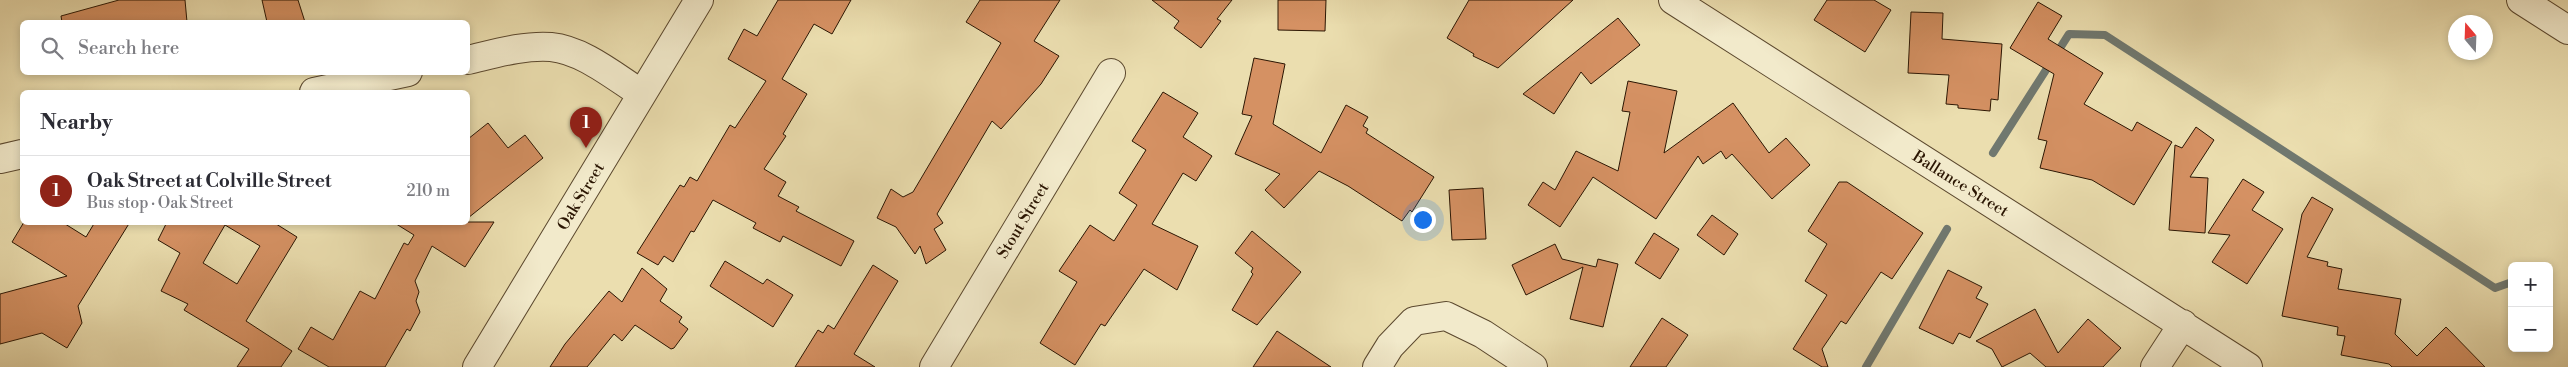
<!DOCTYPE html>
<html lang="en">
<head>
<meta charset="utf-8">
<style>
  :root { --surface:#fff; --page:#f7f7f7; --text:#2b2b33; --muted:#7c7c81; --line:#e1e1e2; --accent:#8f2418 }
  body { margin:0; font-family:"Libre Bodoni",serif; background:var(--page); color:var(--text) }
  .controls { position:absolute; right:15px; bottom:15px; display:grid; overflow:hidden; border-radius:8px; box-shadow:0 2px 8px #0003 }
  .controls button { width:45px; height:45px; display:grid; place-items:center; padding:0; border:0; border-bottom:1px solid var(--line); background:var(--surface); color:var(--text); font:25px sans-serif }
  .compass { position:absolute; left:2448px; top:15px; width:45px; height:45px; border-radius:50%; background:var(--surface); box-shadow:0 2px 8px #0003; rotate:341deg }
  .you { position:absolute; left:1422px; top:219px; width:18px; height:18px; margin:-12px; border:4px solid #fff; border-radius:50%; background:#1a73e8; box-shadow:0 0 0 8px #1a73e833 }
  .badge { display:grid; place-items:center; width:32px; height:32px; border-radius:50%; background:var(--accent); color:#fff; font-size:16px; font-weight:700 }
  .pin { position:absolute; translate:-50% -41px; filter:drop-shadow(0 1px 2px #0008) }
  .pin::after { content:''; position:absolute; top:26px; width:18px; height:15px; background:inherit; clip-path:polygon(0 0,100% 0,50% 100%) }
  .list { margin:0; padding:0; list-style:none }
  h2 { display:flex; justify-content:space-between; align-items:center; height:65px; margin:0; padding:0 20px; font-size:21px }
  h2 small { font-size:16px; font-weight:400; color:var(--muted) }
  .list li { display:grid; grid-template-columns:32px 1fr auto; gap:15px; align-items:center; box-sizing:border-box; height:70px; padding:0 20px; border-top:1px solid var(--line) }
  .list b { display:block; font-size:19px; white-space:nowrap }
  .list p { margin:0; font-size:16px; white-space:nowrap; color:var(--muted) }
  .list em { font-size:16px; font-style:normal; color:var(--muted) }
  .icon { flex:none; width:28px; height:28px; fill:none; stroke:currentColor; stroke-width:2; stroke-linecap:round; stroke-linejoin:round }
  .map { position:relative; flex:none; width:2568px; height:367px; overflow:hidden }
  .search { position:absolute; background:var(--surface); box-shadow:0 2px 8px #0003; left:20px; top:20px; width:450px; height:55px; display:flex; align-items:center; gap:12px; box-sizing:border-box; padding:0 18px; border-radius:8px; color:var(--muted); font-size:19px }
  .panel { position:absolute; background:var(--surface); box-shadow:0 2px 8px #0003; left:20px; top:90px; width:450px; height:135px; border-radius:8px }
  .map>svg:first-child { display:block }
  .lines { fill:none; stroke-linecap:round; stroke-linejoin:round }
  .stream { stroke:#70786f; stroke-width:8 }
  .building { fill:#d59163; stroke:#2b1603; fill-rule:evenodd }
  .minor-casing { stroke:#5b482e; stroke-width:30 }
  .minor { stroke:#f2eacb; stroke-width:28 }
  .labels { text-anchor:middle; stroke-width:4; stroke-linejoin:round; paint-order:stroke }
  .street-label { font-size:16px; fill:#2b1603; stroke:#f2eacb }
</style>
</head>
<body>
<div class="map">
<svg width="2568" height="367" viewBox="0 0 2568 367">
  <rect width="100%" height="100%" fill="#ebdeaf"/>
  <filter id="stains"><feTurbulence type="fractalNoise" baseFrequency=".004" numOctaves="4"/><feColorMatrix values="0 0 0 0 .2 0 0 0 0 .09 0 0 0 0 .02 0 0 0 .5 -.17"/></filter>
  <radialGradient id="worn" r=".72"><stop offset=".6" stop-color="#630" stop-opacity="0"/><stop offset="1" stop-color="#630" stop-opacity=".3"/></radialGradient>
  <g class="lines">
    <path class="stream" d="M1993,153l76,-119 36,1 390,253 17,-6
      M1866,367l81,-138"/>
  </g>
  <path class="building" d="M119,0h66l2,22h-125l-1,-6z
    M262,0h36l7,22h-38z
    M778,0h73l-19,34 -18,-10 -32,55 25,15 -24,40 3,2 -22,33 22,13 -8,14 21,11 -3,4 58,30 -13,25 -58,-30 -3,6 -27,-14 3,-5 -43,-23 -19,32 -3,-1 -18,31 -9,-6 -6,9 -21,-12 43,-68 4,2 6,-10 7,4 33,-56 5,3 31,-47 -38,-22 16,-30 13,7z
    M980,0h80l-26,41 25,15 -18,28 -40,45 -9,-8 -55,93 6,9 -9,6 12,21 -20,14 -6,-18 -5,8 -19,-27 -19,-9 14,-29 12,8 10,-5 88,-149 -35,-21z
    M1152,0h80l-15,19 4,2 -20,27 -27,-20 5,-7z
    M1278,0h48l-1,31 -47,-1z
    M1469,0h104l-75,68 -25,-12 1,-2 -27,-16z
    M1827,0h47l17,10 -26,42 -51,-32z
    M2038,2l24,14 -14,23 55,34 -19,31 48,27 5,-9 35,20 -38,63 -42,-25 -52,-12 7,-27 -9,-2 16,-65 -44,-26z
    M1911,12l32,1 -1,26 60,5 -4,56 -7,-1 -1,12 -32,-3v-3l-12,-1 3,-29 -41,-2z
    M1618,18l22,27 -49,39 -10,-12 -27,42 -31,-20z
    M1254,58l31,6 -12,60 48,29 25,-48 22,12 -5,9 5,3 -2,4 68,44 -22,35 -2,-2 -8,11 -54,-35 -29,-15 -35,37 -19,-18 15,-16 -45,-20 17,-38 -10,-2z
    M1628,81l49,10 -13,62 69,-50 36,50 17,-15 24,27 -38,34 -40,-45 -6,5 -5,-8 -18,13 -5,-8 -42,63 -63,-42 -33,50 -32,-22 15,-23 12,8 21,-39 42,20 12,-59 -8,-1z
    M1163,92l35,21 -15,24 29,19 -16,25 -13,-8 -31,51 46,22 -21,44 -33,-21 -39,57 -4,-2 -26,41 -35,-22 37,-61 -18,-11 31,-46 24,16 23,-36 -18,-12 27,-43 -14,-9z
    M488,123l20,25 17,-13 18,23 -75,60v-79z
    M2196,127l18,13 -24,37 18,1 -3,55 -36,-3 6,-85 7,3z
    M2243,179l21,13 -12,18 31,19 -36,55 -35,-22 18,-27 -22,-2z
    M1839,182h8l76,51 -31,46 -11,-7 -35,52 -5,-3 -19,28 6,18h-6l-29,-18 34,-54 -22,-14 22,-37 -19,-13z
    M1483,188l3,51 -34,1 -3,-50z
    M2312,197l21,12 -26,48 21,5 -1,4 15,3 -4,20 63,10 -6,35 22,22 29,-29 39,40h-93l-3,-3 -48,-9 4,-19 -8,-1 1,-8 -56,-11 20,-102z
    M1712,215l26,19 -14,21 -27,-20z
    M24,222h38l24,15 9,-15h35l-52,84 4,17 -15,25 -25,-15 -42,11v-50l67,-18 -55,-34z
    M167,222h106l24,15 -51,84 46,30 -11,16h-44l12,-18 -65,-39 4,-6 -27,-13 19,-38 -22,-13zM225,225l35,21 -23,38 -34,-21z
    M393,222h101l-29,45 -33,-21 -17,35 4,11 -3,9 4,11 -10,19 -3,-2 -22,38h-56l-31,-18 13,-22 22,13 27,-49 15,8 29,-56 4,2 6,-10z
    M1252,231l49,41 -44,53 -25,-15 21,-36 -2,-2 2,-4 -18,-15z
    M1654,233l25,16 -19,30 -25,-16z
    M1555,244l7,15 34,8 2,-8 20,5 -15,63 -33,-8 13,-52 -57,28 -14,-30z
    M725,261l38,23 4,-5 26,16 -20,32 -63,-41z
    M873,265l25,16 -44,73 21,13h-80l23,-37 5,3 5,-8 6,4z
    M642,268l25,21 -7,12 22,16 -3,5 9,7 -14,19 -3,1 -36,-24 -13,16 -8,-7 -27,33h-37l15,-23 44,-53 13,11z
    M1948,270l34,17 -6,11 12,6 -18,34 -11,-5 -6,11 -34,-16z
    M2035,309l23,44 30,-34 33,29 -18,19h-57l-16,-14 -28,14 -10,-18 -16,-8z
    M1662,318l26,17 -22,32h-36z
    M1277,331l54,36h-78z"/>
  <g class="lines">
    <g class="minor-casing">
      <path id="minor" d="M1673,0l575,367
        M2521,0l47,30
        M468,60c26,-6 55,-15 83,-13 32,3 64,30 91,47
        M314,92l94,-20
        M0,159l22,-5
        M477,367l222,-367
        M934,367l177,-294
        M1377,367l13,-21 24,-25 32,-5 37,18 50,33
        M2155,367l28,-43"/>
    </g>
    <use href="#minor" class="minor"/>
  </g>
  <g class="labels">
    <g class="street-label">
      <text transform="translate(1961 183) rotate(32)" y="6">Ballance Street</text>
      <text transform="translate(580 196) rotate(-59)" y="6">Oak Street</text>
      <text transform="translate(1022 220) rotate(-59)" y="6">Stout Street</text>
    </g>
  </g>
  <rect width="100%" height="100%" filter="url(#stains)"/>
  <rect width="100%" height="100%" fill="url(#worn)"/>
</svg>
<div class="controls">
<button>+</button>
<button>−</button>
</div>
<svg class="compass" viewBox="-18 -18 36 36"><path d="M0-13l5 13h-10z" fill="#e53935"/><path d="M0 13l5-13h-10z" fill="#7c7c81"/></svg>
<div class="you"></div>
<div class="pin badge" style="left:586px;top:148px">1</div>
<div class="search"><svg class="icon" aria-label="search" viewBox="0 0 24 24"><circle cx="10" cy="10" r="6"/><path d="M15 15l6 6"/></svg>Search here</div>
<section class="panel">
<h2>Nearby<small></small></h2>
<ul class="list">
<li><span class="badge">1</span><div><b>Oak Street at Colville Street</b><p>Bus stop · Oak Street</p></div><em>210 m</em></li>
</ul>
</section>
</div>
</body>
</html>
